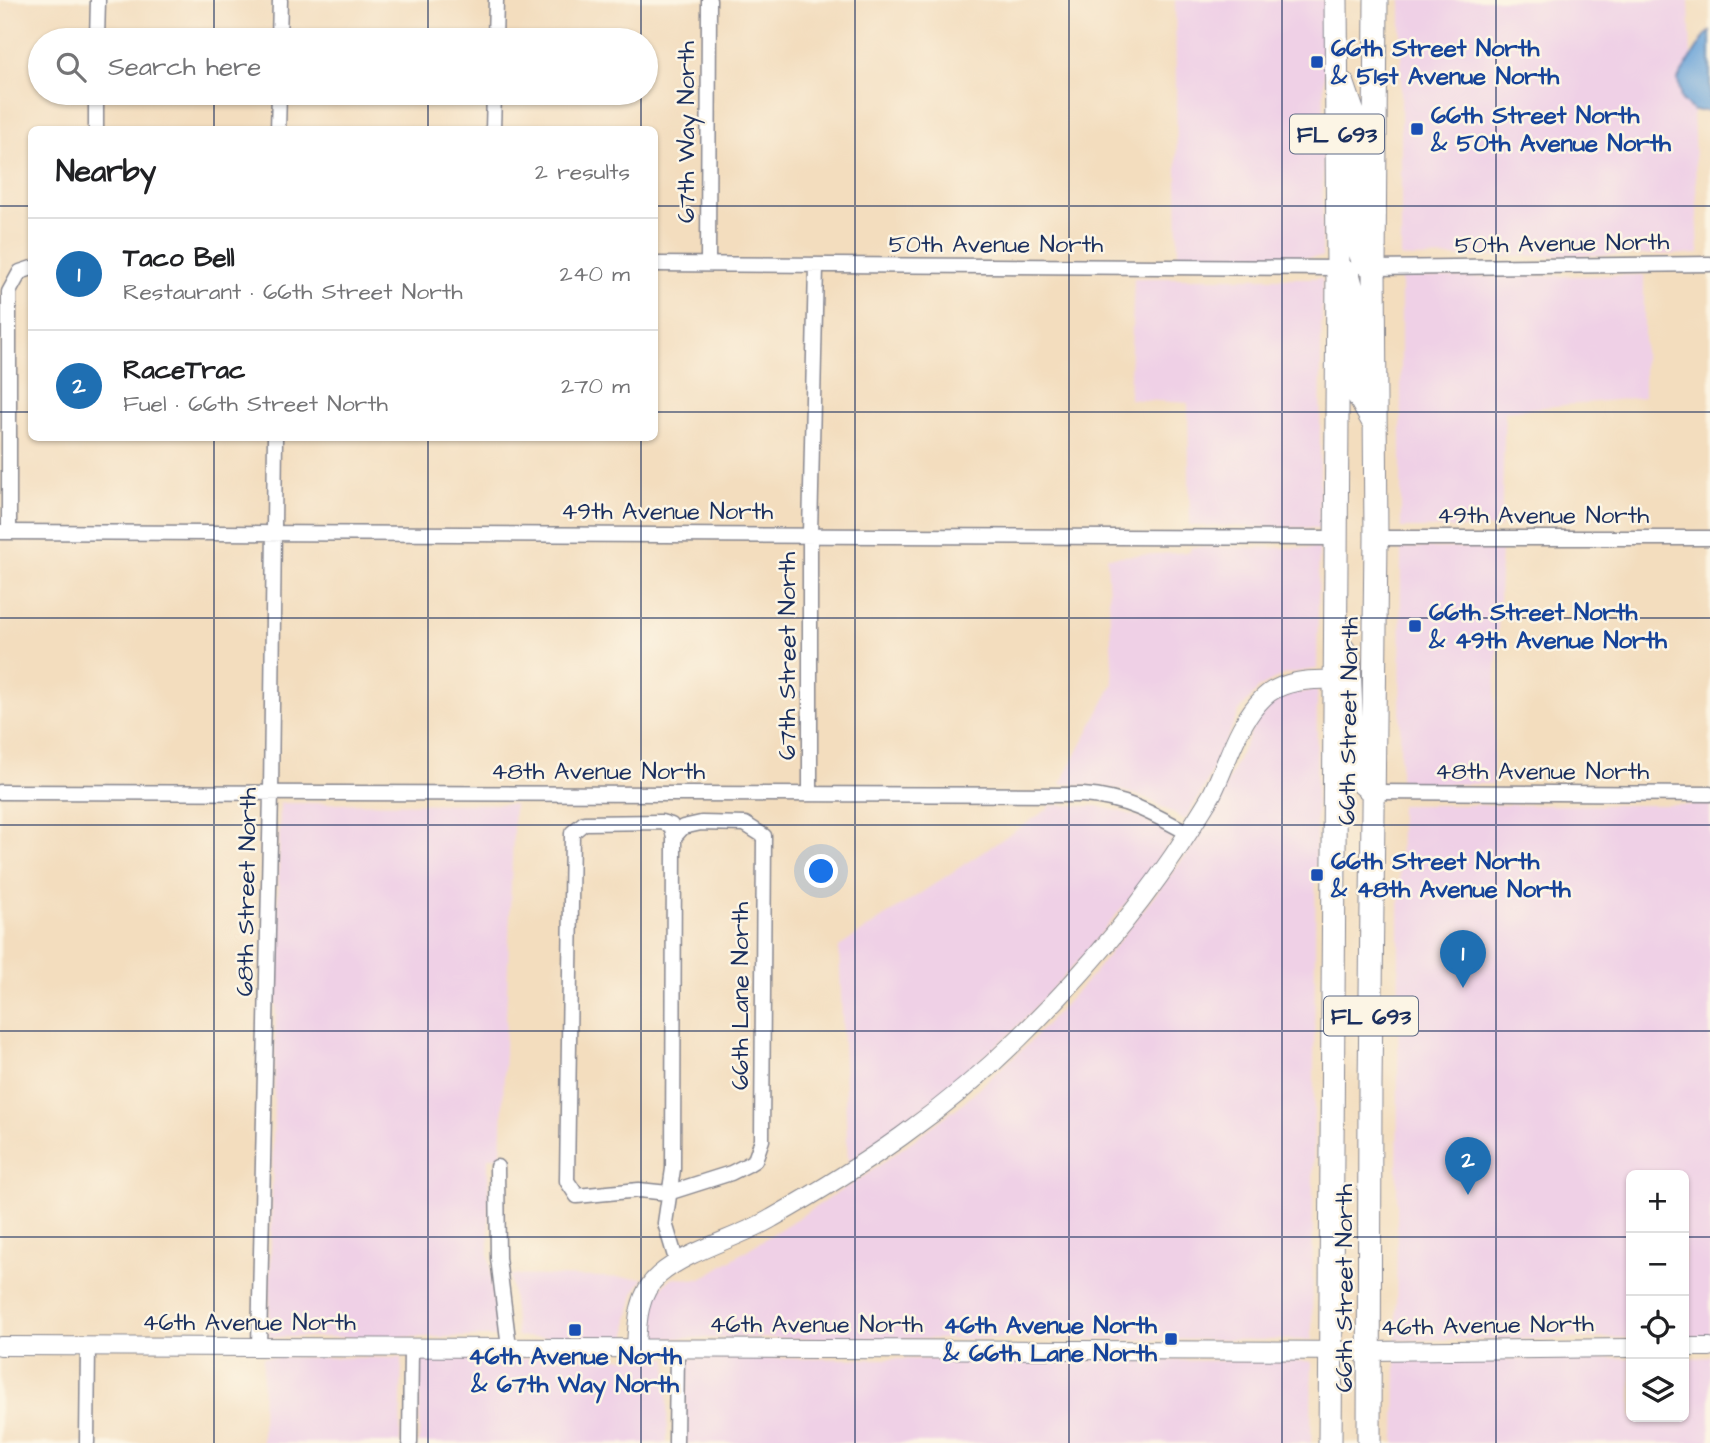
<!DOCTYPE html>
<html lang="en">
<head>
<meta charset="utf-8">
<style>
  :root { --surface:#fff; --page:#f6f6f6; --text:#202124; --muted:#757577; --line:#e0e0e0; --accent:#1f6fb2 }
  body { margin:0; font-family:"Architects Daughter",sans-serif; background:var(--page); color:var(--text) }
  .controls { position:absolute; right:21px; bottom:21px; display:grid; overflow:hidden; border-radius:10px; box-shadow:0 2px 5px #0004 }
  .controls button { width:63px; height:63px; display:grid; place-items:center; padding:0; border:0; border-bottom:2px solid var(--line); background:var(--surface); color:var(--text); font:35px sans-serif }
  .you { position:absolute; left:822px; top:872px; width:24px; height:24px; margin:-18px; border:5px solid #fff; border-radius:50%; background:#1a73e8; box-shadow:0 0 0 10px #1a73e833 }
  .badge { display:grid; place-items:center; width:46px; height:46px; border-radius:50%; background:var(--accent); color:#fff; font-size:23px; font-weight:700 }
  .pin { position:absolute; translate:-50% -58px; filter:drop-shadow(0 2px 4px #0008) }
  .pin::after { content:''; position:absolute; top:37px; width:24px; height:21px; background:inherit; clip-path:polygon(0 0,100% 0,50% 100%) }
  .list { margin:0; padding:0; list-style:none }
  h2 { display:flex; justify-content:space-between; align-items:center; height:91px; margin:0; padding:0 28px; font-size:30px }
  h2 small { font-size:23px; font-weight:400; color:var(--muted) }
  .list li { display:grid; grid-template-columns:46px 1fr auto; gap:21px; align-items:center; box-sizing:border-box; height:112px; padding:0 28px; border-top:2px solid var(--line) }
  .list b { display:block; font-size:26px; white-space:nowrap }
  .list p { margin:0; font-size:23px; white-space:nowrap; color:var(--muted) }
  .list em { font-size:23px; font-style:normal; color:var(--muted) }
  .icon { flex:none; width:38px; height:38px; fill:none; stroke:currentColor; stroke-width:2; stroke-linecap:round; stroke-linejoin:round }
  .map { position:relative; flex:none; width:1710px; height:1443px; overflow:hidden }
  .search { position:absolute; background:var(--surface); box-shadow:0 2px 5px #0004; left:28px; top:28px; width:630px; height:77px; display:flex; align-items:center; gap:18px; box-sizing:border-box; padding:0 24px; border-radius:38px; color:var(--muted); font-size:26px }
  .panel { position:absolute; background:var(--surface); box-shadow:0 2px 5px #0004; left:28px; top:126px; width:630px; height:315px; border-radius:10px }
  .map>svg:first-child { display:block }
  .built { fill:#efd0e6 }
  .water { fill:#68a2d8; stroke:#42689b; stroke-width:2 }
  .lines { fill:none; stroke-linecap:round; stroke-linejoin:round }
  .minor-casing { stroke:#87868e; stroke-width:17 }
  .tertiary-casing { stroke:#87868e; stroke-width:20 }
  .primary-casing { stroke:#87868e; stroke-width:25 }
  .minor { stroke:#fff; stroke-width:14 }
  .tertiary { stroke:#fff; stroke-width:18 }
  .primary { stroke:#fff; stroke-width:23 }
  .grid { fill:none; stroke:#1b2f5e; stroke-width:2; stroke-opacity:0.55 }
  .transit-dot { fill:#1a4fb4; stroke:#fcf5e5; stroke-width:2.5 }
  .labels { text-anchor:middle; stroke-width:5; stroke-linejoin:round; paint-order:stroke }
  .shield { fill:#fcf5e5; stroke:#5e6a86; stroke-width:2 }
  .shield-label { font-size:23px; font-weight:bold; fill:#1b2f5e }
  .transit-label { font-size:24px; font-weight:bold; fill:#164399; stroke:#fcf5e5; text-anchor:start }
  .street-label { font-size:24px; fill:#1b2f5e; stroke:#fcf5e5 }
</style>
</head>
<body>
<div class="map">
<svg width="1710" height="1443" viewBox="0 0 1710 1443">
  <rect width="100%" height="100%" fill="#fcf5e5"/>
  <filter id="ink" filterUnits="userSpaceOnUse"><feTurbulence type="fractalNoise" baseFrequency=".0143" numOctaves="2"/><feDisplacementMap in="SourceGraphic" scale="14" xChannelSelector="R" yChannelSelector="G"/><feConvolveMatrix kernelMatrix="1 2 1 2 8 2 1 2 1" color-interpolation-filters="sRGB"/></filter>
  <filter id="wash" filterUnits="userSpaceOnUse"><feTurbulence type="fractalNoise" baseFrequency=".00686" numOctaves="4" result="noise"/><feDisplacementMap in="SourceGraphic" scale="28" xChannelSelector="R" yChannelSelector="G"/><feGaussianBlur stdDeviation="1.57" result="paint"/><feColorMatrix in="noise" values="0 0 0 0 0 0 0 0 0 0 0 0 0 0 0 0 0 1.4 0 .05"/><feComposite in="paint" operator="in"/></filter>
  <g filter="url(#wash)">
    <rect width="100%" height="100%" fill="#f3ddbe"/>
    <path class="built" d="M1175,0h150l-3,257h-144z
      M1401,0h288l2,57 -13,22 3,20 12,12 6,143 -298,4z
      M1644,275v122l-139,14 -4,117h-100v-250z
      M1134,278h188l-3,250 -129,-2 -2,-123 -59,-4z
      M1191,547l128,1 -2,121 -32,5 -26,14 -20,24 -36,78 -18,30 -39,-22 -26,-8 -22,-4 -37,-2 52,-100 -6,-127 83,-5z
      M1401,548h100l-9,236h-92z
      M1317,690l-5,650 -667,-2 8,-40 12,-14 7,-6 29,1 165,-104 92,-68 68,-61 68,-73 99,-127 26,-46 36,-77 16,-19 19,-10z
      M280,803l234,1 -13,353h-13l1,101 9,79h-229z
      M1050,805l47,1 18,4 24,7 35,19 -39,56 -55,67 -67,72 -66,59 -99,72 -9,-215 209,-138z
      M1400,805h310v532h-26v-162h-53v163l-235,2z
      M510,1275l134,3 -9,12 -7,29 -1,19 -110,-1z
      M263,1357l139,1 -2,85h-138z
      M1710,1357v86h-315l1,-82 235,-3v59h53v-59z
      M420,1358h248l-1,85h-248z
      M686,1358l626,3 -1,82h-626z"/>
    <path class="water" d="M1710,32v79h-17l-12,-12 -3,-20 27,-43z"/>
  </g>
  <g filter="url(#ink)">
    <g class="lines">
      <g class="minor-casing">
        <path id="minor" d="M97,40l1,-40
          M279,40l1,-40
          M495,40l1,-40
          M96,130v-37
          M278,130l1,-37
          M493,130l1,-37
          M654,264l684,4
          M708,264l1,-264
          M1374,268l336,-4
          M0,532l1334,6
          M9,532v-240l11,-20 12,-4
          M1376,538h334
          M0,792l1083,3c42,3 69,18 105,38
          M1373,792l337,2
          M810,794v-260l6,-268
          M674,837l9,-10 18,-4 44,1 19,12 -2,304 -7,20 -8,5 -16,8 -63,20 -29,-3 -62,6 -10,-15 5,-348 12,-10 77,-1 10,3 3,12 -1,332 -8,54 12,40
          M497,1167l1,91 11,89
          M259,1347l12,-554 4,-355
          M87,1443l1,-97
          M410,1443l1,-95
          M676,1443l1,-95"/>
      </g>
      <g class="tertiary-casing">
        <path id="tertiary" d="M0,1346l1370,5 261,-3
          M1684,1347h26
          M636,1348c1,-26 2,-55 23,-73 29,-25 80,-37 113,-57 90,-51 173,-107 247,-180 63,-62 124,-133 171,-208 7,-12 15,-24 22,-36 16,-32 25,-71 52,-97 18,-17 47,-18 70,-17"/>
      </g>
      <g class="primary-casing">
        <path id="primary" d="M1343,84l12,35 1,120 7,22 11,7
          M1340,269l8,5 7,26v89l18,32
          M1343,649l6,11 4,108 7,13 13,11
          M1330,1443l8,-1175 -2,-268
          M1369,1443l1,-356 6,-549 -2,-270 2,-268"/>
      </g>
      <use href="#minor" class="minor"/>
      <use href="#tertiary" class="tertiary"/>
      <use href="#primary" class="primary"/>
    </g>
  </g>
  <path class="grid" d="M214,0v40M428,0v40M641,0v40M855,0v1443M1069,0v1443M1282,0v1443M1496,0v1443M214,93v37M428,93v37M641,93v37M0,206h32M654,206h1056M0,412h32M654,412h1056M214,438v1005M428,438v1005M641,438v1005M0,618h1710M0,825h1710M0,1031h1710M0,1237h1631M1684,1237h26"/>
  <g class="transit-dot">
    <rect x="1310" y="55" width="14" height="14" rx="3.5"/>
    <rect x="1410" y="122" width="14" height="14" rx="3.5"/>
    <rect x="1408" y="619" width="14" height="14" rx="3.5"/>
    <rect x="1310" y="868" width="14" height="14" rx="3.5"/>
    <rect x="568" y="1323" width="14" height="14" rx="3.5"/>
    <rect x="1164" y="1332" width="14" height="14" rx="3.5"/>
  </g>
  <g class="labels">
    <g class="shield">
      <rect x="1290" y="114.5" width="94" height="39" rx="5"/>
      <rect x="1324" y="996.5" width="94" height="39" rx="5"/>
    </g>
    <g class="shield-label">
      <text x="1337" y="142">FL 693</text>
      <text x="1371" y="1024">FL 693</text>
    </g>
    <g class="transit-label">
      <text x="1331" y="56">66th Street North<tspan x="1331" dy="28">&amp; 51st Avenue North</tspan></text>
      <text x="1431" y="123">66th Street North<tspan x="1431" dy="28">&amp; 50th Avenue North</tspan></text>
      <text x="1429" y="620">66th Street North<tspan x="1429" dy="28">&amp; 49th Avenue North</tspan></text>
      <text x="1331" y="869">66th Street North<tspan x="1331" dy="28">&amp; 48th Avenue North</tspan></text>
      <text x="1157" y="1333" text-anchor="end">46th Avenue North<tspan x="1157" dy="28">&amp; 66th Lane North</tspan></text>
      <text x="575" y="1364" text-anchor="middle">46th Avenue North<tspan x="575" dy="28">&amp; 67th Way North</tspan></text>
    </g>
    <g class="street-label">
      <text transform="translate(686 132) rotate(-90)" y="8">67th Way North</text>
      <text transform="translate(1562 243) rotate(-1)" y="8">50th Avenue North</text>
      <text x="996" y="252">50th Avenue North</text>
      <text x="667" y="519">49th Avenue North</text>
      <text x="1543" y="523">49th Avenue North</text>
      <text transform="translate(787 656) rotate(-90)" y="8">67th Street North</text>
      <text transform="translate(1348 721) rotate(-89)" y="8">66th Street North</text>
      <text x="598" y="779">48th Avenue North</text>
      <text x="1542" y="779">48th Avenue North</text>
      <text transform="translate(246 892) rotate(-89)" y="8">68th Street North</text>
      <text transform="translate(740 996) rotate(-90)" y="8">66th Lane North</text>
      <text transform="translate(1344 1288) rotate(-90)" y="8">66th Street North</text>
      <text x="249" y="1330">46th Avenue North</text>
      <text x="816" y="1332">46th Avenue North</text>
      <text transform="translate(1487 1325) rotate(-1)" y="8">46th Avenue North</text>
    </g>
  </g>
</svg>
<div class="controls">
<button>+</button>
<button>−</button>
<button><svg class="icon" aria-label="locate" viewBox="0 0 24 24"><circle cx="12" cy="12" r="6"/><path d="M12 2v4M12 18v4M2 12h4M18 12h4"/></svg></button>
<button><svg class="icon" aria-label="layers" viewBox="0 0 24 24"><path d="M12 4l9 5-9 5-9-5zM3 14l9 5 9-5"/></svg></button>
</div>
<div class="you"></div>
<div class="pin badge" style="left:1463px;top:988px">1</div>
<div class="pin badge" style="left:1468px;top:1195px">2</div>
<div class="search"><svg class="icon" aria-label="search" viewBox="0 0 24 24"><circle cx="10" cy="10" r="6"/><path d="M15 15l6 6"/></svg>Search here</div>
<section class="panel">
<h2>Nearby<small>2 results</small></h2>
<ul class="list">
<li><span class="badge">1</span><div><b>Taco Bell</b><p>Restaurant · 66th Street North</p></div><em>240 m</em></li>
<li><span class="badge">2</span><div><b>RaceTrac</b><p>Fuel · 66th Street North</p></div><em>270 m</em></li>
</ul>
</section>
</div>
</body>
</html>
